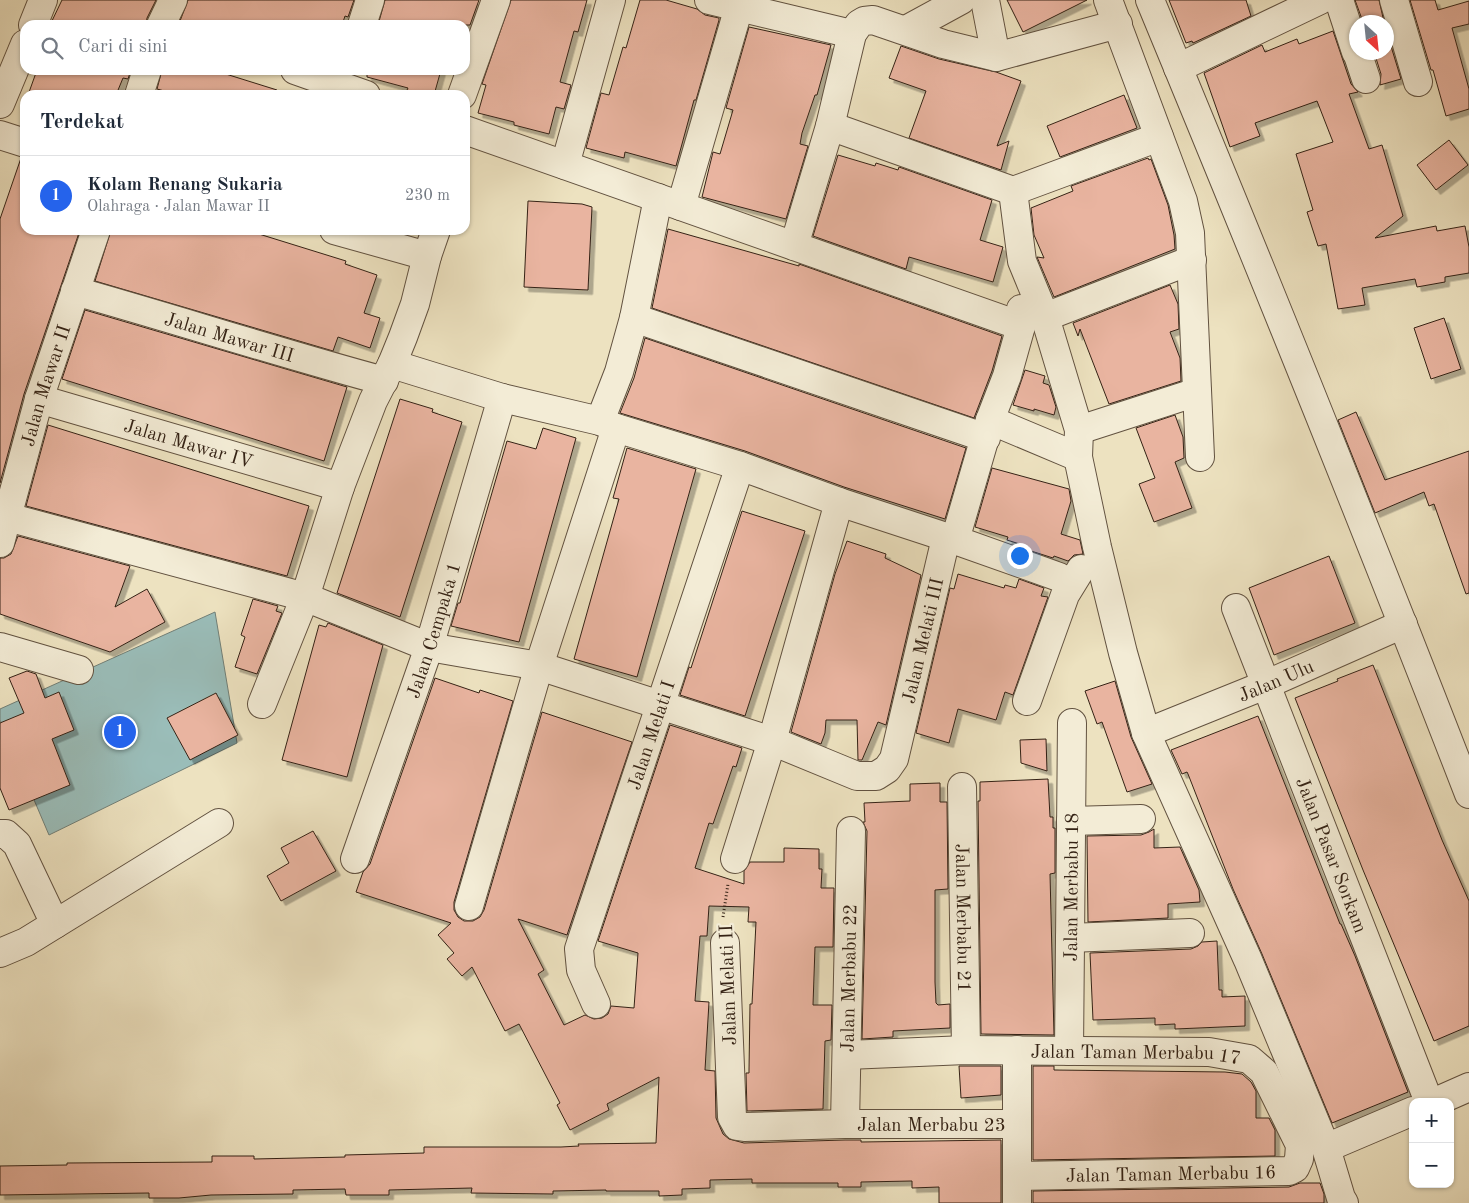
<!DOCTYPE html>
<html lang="id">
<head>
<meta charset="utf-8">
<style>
  :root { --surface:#fff; --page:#f6f6f7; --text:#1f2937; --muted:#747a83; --line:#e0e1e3; --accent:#2563eb }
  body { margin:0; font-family:"Old Standard TT",serif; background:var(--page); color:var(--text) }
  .controls { position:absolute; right:15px; bottom:15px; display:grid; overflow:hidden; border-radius:10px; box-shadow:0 1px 4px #0004 }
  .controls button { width:45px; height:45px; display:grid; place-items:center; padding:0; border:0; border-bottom:1px solid var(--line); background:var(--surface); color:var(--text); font:25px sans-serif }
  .compass { position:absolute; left:1349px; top:15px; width:45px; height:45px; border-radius:50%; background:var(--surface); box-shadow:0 1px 4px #0004; rotate:153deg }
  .you { position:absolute; left:1019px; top:555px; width:18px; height:18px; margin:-12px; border:4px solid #fff; border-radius:50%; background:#1a73e8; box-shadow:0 0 0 8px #1a73e833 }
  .badge { display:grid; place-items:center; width:32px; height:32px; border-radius:50%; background:var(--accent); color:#fff; font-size:16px; font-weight:700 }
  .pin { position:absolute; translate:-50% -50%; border:2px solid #fff; box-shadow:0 1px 5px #0006 }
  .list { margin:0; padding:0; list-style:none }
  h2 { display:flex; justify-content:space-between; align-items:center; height:65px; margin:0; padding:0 20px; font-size:21px }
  h2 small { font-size:16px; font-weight:400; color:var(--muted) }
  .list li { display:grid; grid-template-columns:32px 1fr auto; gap:15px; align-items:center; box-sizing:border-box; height:80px; padding:0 20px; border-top:1px solid var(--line) }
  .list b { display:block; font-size:19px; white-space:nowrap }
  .list p { margin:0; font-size:16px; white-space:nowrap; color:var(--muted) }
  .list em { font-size:16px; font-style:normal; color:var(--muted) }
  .icon { flex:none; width:28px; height:28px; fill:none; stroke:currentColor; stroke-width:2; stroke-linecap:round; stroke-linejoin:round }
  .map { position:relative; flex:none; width:1469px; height:1203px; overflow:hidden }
  .search { position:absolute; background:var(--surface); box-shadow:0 1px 4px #0004; left:20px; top:20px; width:450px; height:55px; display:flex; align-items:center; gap:12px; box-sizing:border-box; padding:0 18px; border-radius:15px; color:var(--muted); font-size:19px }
  .panel { position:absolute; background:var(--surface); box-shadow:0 1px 4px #0004; left:20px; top:90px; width:450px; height:145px; border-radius:15px }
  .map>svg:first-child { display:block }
  .water { fill:#9abdb9; stroke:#717f77 }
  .building { fill:#e9b4a0; stroke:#342215; filter:url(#shadow) }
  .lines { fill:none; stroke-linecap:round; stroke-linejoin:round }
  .street-casing { stroke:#625240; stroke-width:30 }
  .path { stroke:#342215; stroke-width:3; stroke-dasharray:1 2.5; stroke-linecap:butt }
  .street { stroke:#f3ecd6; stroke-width:28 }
  .labels { text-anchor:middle; stroke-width:4.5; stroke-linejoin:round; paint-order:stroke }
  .street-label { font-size:19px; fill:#342215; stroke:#f3ecd6 }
</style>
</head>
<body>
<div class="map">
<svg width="1469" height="1203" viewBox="0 0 1469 1203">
  <defs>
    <filter id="shadow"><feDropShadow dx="4.5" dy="4.5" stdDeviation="0" flood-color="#0004"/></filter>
  </defs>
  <rect width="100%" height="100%" fill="#ede2c0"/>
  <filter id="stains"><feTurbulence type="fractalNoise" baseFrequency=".004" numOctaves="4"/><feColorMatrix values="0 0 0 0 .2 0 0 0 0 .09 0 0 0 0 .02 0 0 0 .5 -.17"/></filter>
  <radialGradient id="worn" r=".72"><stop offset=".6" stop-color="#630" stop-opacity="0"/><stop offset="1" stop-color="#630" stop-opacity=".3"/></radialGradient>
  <path class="water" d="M215,612l22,131 -188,92 -49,-115v-11z"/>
  <path class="building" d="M62,0h94l-9,18 -1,7h-96z
    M188,0h166l-6,17 -3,-1 -3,9h-149l-13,-4z
    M385,0h94l-9,25h-92z
    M511,0h76l-9,32 -4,-1 -14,51 11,3 -7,24 -8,-2 -7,27 -35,-9v-3l-36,-9 8,-28 -4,-1z
    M640,0h26l31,9 8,6 14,3v2l-23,80h-2l-18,66 -51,-14 -1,6 -38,-10 15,-55 8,2 14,-48 3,1z
    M1007,0h80l-64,32z
    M1169,0h77l5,16 -58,27 -1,-2 -6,2z
    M1355,0h24l5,22h-21z
    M1410,0h25l3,10 31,-9v23l-17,4 17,61v20l-23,7 -13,-46h-2z
    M749,27l82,18 -14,50h-2l-13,38 -2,11 8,2 -22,73 -84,-22 11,-45 7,2 13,-44 -7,-2z
    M1386,30l15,49 -21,6 1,-11 -7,-22h12z
    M1333,31l18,53 7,8 -9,2 20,55 13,-4 21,71 -28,22 61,-12 1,5 28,-5 4,21v26l-24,4v5l-28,5 -2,-8 -53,9 3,17 -27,4 -12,-65 -8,2 -11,-34 6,-2 -17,-56 37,-12 -16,-41 -62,22 5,13 -30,11 -26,-74 58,-28 3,7 32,-13 2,5z
    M901,46l38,13 57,13 25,9 -24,65 12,-5 -8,29 -92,-32 17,-47 -37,-13z
    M37,70h94l-3,9 -5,-1 -7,17h-88z
    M162,70h51l64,20 -1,5h-97l-22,-6z
    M367,70h74l-7,25h-10l-17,-5 1,-2 -41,-11z
    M1124,95l13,33 -77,29 -13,-31z
    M1449,140l19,25 -32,25 -19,-25z
    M838,155l37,11 1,-3 22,7 1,-3 93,33 -12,40 23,7 -10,35 -84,-25 -3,12 -93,-33z
    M21,158l4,1v71h55l-56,164 -24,89v-264z
    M1148,158l1,2 2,-1 17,46 6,30 1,14 -121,48 -17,-40 7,1 -10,-23 -3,-27 42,-17 -2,-5z
    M528,201l54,3 10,3 -4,83 -64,-3z
    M668,229l131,37v-2l203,72 -10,35 -18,47 -322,-110z
    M111,230h135l100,31 -1,3 32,11 -13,38 16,5 -10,30 -32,-11 -5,14 -238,-70z
    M1170,285l8,19 1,25 -9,3 10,26 1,23 -72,23 -29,-75 -2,7 -5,-13z
    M85,310l262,77 -23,74 -262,-82z
    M1444,318l17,51 -30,10 -17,-51z
    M645,338l321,110 -21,71 -101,-32 -99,-36 -125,-38 14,-35z
    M1025,370l20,6 -2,7 6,2 7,22 -2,8 -20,-6v2l-21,-6z
    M400,399l33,10 -1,3 30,10 -62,195 -63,-24z
    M1356,412l29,68 84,-29v142l-3,1 -32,-90 -5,2 -5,-14 -49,21 -37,-93z
    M1175,415l8,22 1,21 -9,4 17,46 -38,14 -15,-38 16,-6 -19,-50z
    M48,425l261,81 -22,70 -261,-70z
    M543,428l33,10 -57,204 -68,-16 7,-23h2l47,-162 29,8z
    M627,448l69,21 -59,208 -63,-18 45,-160 -6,-1z
    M992,468l77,21 2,12 -10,33 19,6 3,14 -9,1 -6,6 -14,-5 -1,2 -25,-8 1,-3 -22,-7 1,-3 -33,-10z
    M742,511l63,20 -60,185 -65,-21 9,-28 2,1z
    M18,536l112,30 -15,41 32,-18 18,33 -55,30 -110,-38v-56h4l7,-4z
    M847,541l39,13 -1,4 36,17 -35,150 -8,-3 -16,38h-4l-1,-40h-31l-1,13 -4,11 -30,-12 44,-158z
    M1329,556l26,67 -81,32 -25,-67z
    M958,574l46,14 1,-3 11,3 3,-9 25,9 -3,8 7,1 -35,98 -8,-3 -9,28 -38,-11 -9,34 -33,-10 34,-145 4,1z
    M253,599l25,7 -2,5 6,2 -25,61 -22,-7 10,-30 -4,-2z
    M328,623l55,22 -36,132 -65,-17 37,-135 7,2z
    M1373,665l69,175 27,61v125l-35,15 -71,-171 -68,-172 43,-17 -1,-2z
    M27,671l9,3 9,24 14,-6 15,38 -22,9 18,46 -61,25 -9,-22v-65l24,-10 -15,-35z
    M435,678l44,15 1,-3 33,11 -59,201v8l4,7 6,4h9l7,-4 4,-7 58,-198 90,30 -65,193 -49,-16 26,51 -6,4 26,51 21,-10 9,4 8,-1 6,-4 3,-8 23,2 4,-55 -40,-12 72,-216 72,23 -6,19 -3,-1 -20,58 -4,-1 -14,45 49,16v-13l6,-9h34v-14l35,1v20h3l-1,19h13l-1,59h-18l-2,58h19l-1,35 -6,1 -2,68 -76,2 -1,-38h3v-3l1,-66h2l4,-82h-8l1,-15 -40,-1 -2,30h-7l-5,65 14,1 -4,68 10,1 1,47 7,16 6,5 15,4 101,-3h16v2l140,-2v63h-62v-16l-27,1v-7l-51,1v5h-23v-4h-86v-4l-42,1v8l-28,1v6l-23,1v-5h-53v-1l-53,1v3l-82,-1 1,-5 -83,2v5h-43l-1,-6 -52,1v4l-82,1 -32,3h-30v-5l-149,2v-29l67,-1v-2l145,-1v-6h42v3l91,-2v-2l79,-2v-6h137l18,-1 -1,-2 78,-1 3,-66 -52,27 2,6 -39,20 -13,-25 3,-2 -41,-79 -14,7 -33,-64 -10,9 -15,-17 7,-6 -16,-18 13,-12 -95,-31 7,-20 7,-8z
    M1115,681l16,56 21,47 -25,8 -25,-70 -5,2 -12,-33z
    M216,693l22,42 -48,25 -23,-42z
    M1258,716l82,208h1l14,32 53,136 -76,31 -70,-169 -29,-65 -45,-115 -1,-2 -5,2 -11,-24z
    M1046,739l1,32 -26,-8 -1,-23z
    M1048,779l2,38h3v11h2v45l-5,1 4,161 -73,-1 -3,-233h2v-19z
    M940,783v19h7l1,87 -13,1v92l1,21 2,2 12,-1v24l-57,3v6l-31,2 5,-208 -4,-9h2l-1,-19 46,-2v-17z
    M1154,829v19l26,-1 19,43 1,12 -32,2v14l-80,4 -1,-86 54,-1 8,-3z
    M313,831l23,40 -55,30 -14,-25 22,-13 -8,-15z
    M1217,941l2,49h3v7l23,-1v30l-70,3v-5l-20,1v-7l-62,2 -3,-67 101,-4 7,-3 4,-4z
    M959,1066h42v29l-40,3z
    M1033,1066h21v4l171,2 17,2 9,8 5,9v27h13l6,12v26l-242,4z
    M1300,1183h20l4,11v9h-291v-12l256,-4z"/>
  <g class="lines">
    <g class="street-casing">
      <g id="street">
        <path d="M709,0l143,34"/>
        <path d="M985,0l11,57"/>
        <path d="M1108,0l75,201 7,32 10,224"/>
        <path d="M1150,0c109,263 216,528 319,794"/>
        <path d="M1339,0l17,52"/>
        <path d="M1394,0l24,82"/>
        <path d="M33,25l10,-25"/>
        <path d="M161,25l12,-25"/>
        <path d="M362,25l8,-25"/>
        <path d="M906,30l55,-30"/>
        <path d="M1357,52l9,27"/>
        <path d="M1178,68l142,-68"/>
        <path d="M295,70l71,25"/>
        <path d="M139,95l8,-25"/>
        <path d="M462,95l34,-95"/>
        <path d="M0,104l25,-60"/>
        <path d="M830,126l183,65 146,-54"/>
        <path d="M465,130l556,196"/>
        <path d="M0,135l25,8"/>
        <path d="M565,165l46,-165"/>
        <path d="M1013,191l9,70 23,56 34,113 -1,27 19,90 26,106 23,80 102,227 78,188 15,50 3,5"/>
        <path d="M681,206l60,-206"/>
        <path d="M334,230l93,26"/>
        <path d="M794,246l36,-120 22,-92 7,-10 5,-3 9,-1 70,24 53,13 122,-33"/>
        <path id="s1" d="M75,291c103,29 205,62 309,90"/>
        <path d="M1045,317l147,-57"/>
        <path d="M634,318l352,120"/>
        <path d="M392,364l110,34 98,23 16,7 124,38 99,36 116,38 104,37 12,6"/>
        <path id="s2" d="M39,399l301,88"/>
        <path d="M990,420l88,37"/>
        <path d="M600,421l19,-49 15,-54 24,-120"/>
        <path d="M1079,430l118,-38"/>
        <path id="s3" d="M0,515l305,82 124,50 110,19 233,75 85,35h19l11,-7 7,-10 52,-221"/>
        <path d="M955,540l35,-120 17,-44 14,-50v-17"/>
        <path id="s4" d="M0,543l39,-144 57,-169"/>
        <path id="s5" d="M1236,608l193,494"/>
        <path d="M0,647l79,23"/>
        <path d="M1027,701l38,-106 16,-26"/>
        <path d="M262,704l43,-107 35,-110 33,-86 19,-37 11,-27 12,-33 12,-48 9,-26"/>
        <path id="s6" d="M1146,733l119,-48 138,-61"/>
        <path id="s7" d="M962,787l4,263"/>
        <path d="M1071,821l70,-2"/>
        <path d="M0,834h6l11,10 38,80"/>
        <path id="s8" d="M355,859l74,-212 73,-249"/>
        <path d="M735,859l37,-118 67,-239"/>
        <path d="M469,906l70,-240 77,-238"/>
        <path d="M1070,938l120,-5"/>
        <path id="s9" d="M725,943l7,174 5,9 7,1 101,-3h172"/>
        <path d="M0,953l26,-11 193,-119"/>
        <path id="s10" d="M596,1004l-15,-34 -2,-21 161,-483"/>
        <path id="s11" d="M1069,1051l3,-328"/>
        <path id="s12" d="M847,1055l119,-5 243,2 40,7 15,13 36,73 -1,14 -4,9 -6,3 -272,5"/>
        <path d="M1435,1102l34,-15"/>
        <path id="s13" d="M845,1124l6,-293"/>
        <path d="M1326,1148l87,-37"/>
        <path d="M1017,1203v-153"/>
      </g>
    </g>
    <path class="path" d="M723,917l5,-33"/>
    <use href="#street" class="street"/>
  </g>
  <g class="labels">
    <g class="street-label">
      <text dy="7" stroke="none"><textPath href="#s1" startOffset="161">Jalan Mawar III</textPath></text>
      <text dy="7" stroke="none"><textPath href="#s4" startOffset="164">Jalan Mawar II</textPath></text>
      <text dy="7" stroke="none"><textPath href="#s2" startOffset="156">Jalan Mawar IV</textPath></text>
      <text dy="7" stroke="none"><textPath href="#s8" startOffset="242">Jalan Cempaka 1</textPath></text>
      <text dy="7" stroke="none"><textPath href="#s3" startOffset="1064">Jalan Melati III</textPath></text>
      <text dy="7" stroke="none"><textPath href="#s6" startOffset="140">Jalan Ulu</textPath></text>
      <text dy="7" stroke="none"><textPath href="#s10" startOffset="284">Jalan Melati I</textPath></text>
      <text dy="7" stroke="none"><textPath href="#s5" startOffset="265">Jalan Pasar Sorkam</textPath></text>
      <text dy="7" stroke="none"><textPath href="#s11" startOffset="164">Jalan Merbabu 18</textPath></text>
      <text dy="7" stroke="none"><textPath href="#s7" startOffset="131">Jalan Merbabu 21</textPath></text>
      <text dy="7" stroke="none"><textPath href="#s13" startOffset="146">Jalan Merbabu 22</textPath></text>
      <text transform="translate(727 985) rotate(-92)" y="7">Jalan Melati II</text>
      <text dy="7" stroke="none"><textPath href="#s12" startOffset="289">Jalan Taman Merbabu 17</textPath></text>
      <text dy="7" stroke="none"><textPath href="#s9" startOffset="379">Jalan Merbabu 23</textPath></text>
      <text transform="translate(1171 1173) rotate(-1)" y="7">Jalan Taman Merbabu 16</text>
    </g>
  </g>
  <rect width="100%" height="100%" filter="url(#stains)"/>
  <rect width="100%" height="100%" fill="url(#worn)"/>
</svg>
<div class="controls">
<button>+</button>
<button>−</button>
</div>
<svg class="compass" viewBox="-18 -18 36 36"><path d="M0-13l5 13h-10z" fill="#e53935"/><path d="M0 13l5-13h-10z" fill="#747a83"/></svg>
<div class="you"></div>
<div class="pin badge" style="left:120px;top:732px">1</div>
<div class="search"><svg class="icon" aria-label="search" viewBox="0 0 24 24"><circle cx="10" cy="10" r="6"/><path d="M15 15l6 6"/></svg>Cari di sini</div>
<section class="panel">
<h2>Terdekat<small></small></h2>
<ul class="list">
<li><span class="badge">1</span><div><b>Kolam Renang Sukaria</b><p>Olahraga · Jalan Mawar II</p></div><em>230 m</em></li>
</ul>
</section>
</div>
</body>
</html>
